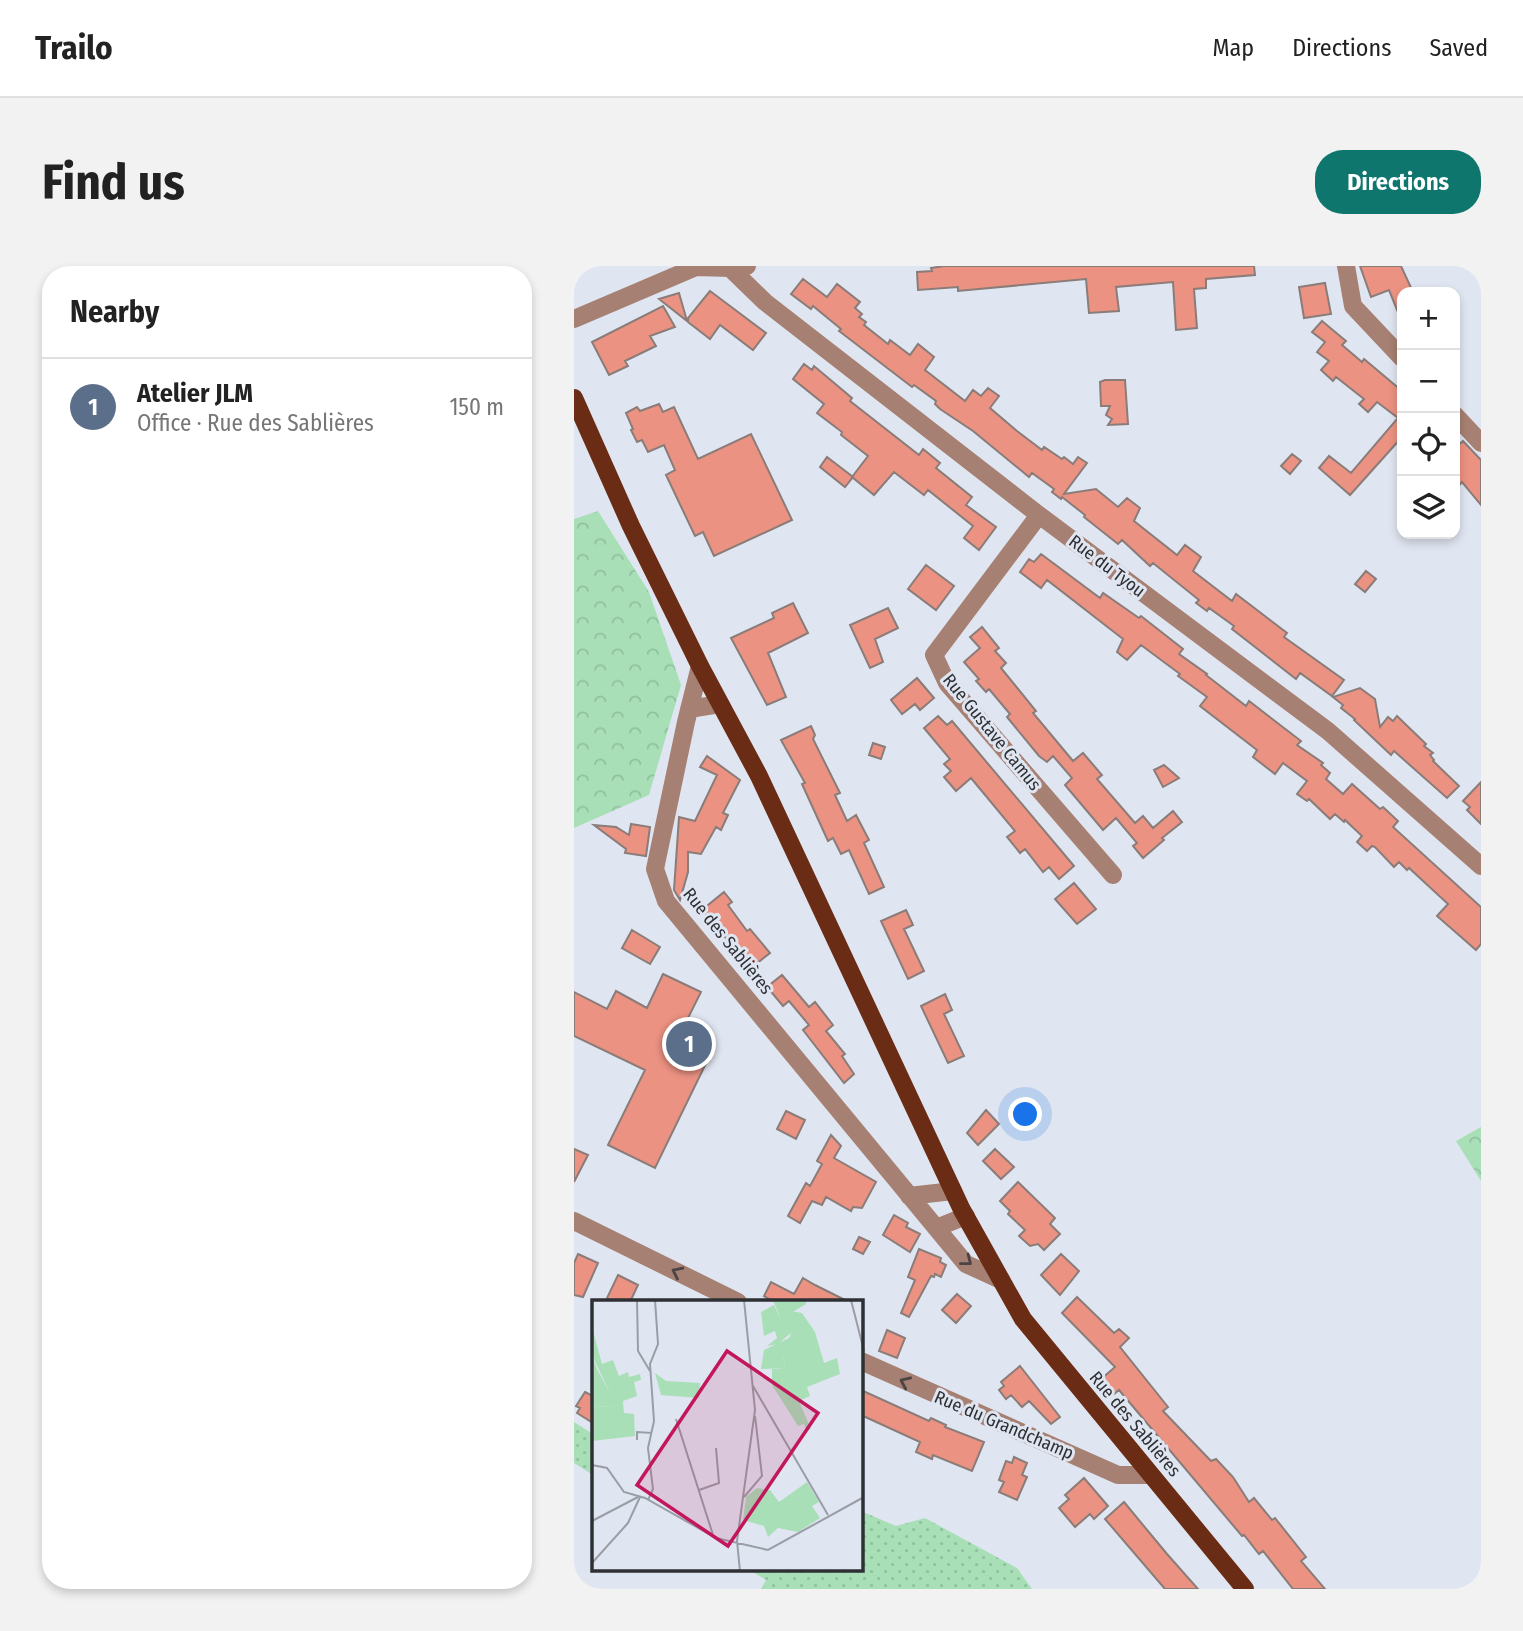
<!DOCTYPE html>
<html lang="en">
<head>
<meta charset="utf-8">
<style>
  :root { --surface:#fff; --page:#f2f2f2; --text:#222; --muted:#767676; --line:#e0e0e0; --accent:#0f766e }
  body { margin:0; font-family:"Fira Sans Condensed",sans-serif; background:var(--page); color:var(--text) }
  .controls { position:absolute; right:21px; top:21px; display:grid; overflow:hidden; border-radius:14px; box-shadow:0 4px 10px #0003 }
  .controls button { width:63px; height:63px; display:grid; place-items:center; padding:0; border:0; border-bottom:2px solid var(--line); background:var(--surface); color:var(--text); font:35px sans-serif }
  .you { position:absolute; left:452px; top:849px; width:24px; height:24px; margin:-18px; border:5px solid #fff; border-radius:50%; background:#1a73e8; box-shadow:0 0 0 10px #1a73e833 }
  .badge { display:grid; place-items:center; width:46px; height:46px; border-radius:50%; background:var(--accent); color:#fff; font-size:23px; font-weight:700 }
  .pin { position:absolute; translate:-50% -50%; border:4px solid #fff; box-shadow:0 2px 7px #0006 }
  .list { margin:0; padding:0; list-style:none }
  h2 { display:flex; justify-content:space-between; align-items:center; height:91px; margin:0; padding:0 28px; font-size:30px }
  h2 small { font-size:23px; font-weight:400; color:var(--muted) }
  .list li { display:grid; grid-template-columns:46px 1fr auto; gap:21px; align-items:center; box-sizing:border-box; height:98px; padding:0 28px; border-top:2px solid var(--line) }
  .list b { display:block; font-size:26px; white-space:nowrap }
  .list p { margin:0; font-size:23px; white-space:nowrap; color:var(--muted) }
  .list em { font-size:23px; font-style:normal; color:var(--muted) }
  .icon { flex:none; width:38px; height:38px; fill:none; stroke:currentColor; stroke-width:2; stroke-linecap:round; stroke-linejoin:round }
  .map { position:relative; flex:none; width:907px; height:1323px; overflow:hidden; border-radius:28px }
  header { display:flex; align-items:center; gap:42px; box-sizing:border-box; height:98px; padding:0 35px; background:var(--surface); border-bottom:2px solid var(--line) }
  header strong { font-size:33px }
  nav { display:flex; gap:38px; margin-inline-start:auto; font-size:24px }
  .intro { display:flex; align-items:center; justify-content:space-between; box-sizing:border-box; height:168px; padding:0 42px }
  h1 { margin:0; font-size:49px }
  .button { padding:18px 32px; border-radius:28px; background:var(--accent); color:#fff; font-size:24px; font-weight:700 }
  main { display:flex; gap:42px; padding:0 42px }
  aside { flex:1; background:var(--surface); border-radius:28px; box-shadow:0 4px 10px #0003 }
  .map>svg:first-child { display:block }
  .grass { fill:url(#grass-dots) }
  .forest { fill:url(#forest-crowns) }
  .building { fill:#ec9282; stroke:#897c79; stroke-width:2 }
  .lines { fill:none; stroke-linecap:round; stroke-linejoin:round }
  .minor { stroke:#a68073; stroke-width:18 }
  .major { stroke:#6a2c15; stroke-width:18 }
  .oneway { stroke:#4c4444 }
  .labels { text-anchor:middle; stroke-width:6; stroke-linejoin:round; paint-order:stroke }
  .street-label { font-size:18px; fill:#2e3034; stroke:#e0e6f1 }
  .inset-road { fill:none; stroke:#999da5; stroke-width:2 }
  .view { fill:#c2185b; fill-opacity:0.15; stroke:#c2185b; stroke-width:3.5 }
  .inset-edge { fill:none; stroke:#2e3034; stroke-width:3.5 }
</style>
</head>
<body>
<header>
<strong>Trailo</strong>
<nav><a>Map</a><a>Directions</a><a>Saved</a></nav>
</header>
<div class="intro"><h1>Find us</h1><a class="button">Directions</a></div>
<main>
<aside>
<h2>Nearby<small></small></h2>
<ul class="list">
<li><span class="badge" style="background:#5c6f8a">1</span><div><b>Atelier JLM</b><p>Office · Rue des Sablières</p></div><em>150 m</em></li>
</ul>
</aside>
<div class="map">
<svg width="907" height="1323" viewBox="0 0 907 1323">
  <defs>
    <pattern id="grass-dots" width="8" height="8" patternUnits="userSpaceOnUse" patternTransform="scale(1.75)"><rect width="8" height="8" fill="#a8dfb7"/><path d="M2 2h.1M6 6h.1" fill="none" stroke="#91c09e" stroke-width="1.8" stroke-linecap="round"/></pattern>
    <pattern id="forest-crowns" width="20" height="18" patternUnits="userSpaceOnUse" patternTransform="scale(1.75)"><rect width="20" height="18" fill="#a8dfb7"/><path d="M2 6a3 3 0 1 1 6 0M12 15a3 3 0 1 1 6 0" fill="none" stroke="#91c09e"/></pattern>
  </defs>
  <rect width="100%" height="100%" fill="#e0e6f1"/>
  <path class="grass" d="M0,1156l19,12v41l-19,-12z
    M287,1245l35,15 29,-8 92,50 15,21h-271l5,-9 -17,-10h112z"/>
  <path class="forest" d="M24,245l51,81 32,93 -32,110 -75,33v-309z
    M907,861v54l-25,-40z"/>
  <path class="building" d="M370,0h310l1,9 -49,4v9l-12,1 3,39 -21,2 -3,-48 -57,5 3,24 -30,2 -3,-34 -128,12v-4l-40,3 -1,-18 15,-1 -1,-3z
    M786,0h41l12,26h-11v30l-13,-32 -18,7z
    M229,13l24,18 10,-13 23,18 -5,6 7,6 -3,3 7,5 -2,3 24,19 2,-4 20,15 8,-11 16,13 -9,13 40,31 8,-11 8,6 7,-8 11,8 -9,12 27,23 25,19 2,-3 18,12 2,-2 9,7 5,-7 9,6 -23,31 32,-5 22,18 9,-9 13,10 -6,13 43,34 8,-10 16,12 -8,14 39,30 4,-7 51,39 -3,4 60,43 -12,16 -32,-23 -4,6 -64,-50 2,-3 -25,-18 -2,3 -11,-8 3,-3 -46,-37 -3,3 -28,-26 -4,4 -34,-27 1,-2 -23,-18 -1,2 -9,-7 2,-3 -22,-16 -3,4 -56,-46 -33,-22 -5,-5 1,-3 -22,-16 -2,2 -73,-56 2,-2 -28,-23 -2,3 -20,-15z
    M751,17l6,31 -27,4 -5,-31z
    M136,25l56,42 -13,17 -33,-25 -10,14 -22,-17v-4z
    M105,27l8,28 -28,-22z
    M89,40l12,21 -25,9 6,10 -31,15 3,5 -19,9 -17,-33z
    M748,55l24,20 -4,4 20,17 2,-3 38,32v46l-52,58 -31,-27 10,-12 22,17 47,-55 -21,-16 -9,10 -9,-8 5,-5 -28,-22 -3,4 -12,-11 8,-9 -12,-9 8,-10 -13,-10z
    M230,98l8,6 2,-4 38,32 -2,3 69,54 4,-6 17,14 -4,5 36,29 -6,8 30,22 -17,23 -15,-12 9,-12 -45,-36 -4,5 -30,-23 -20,23 -22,-18 16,-21 -27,-21 1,-3 -25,-19 7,-9 -31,-25z
    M531,114h20l3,44 -20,1 4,-6 -6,-4 4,-9h-9l-1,-24z
    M85,138l4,8 11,-5 24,52 53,-25 41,86 -78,36 -11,-24 -8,4 -29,-61 9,-5 -11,-25 -16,7 -6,-12 -5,2 -6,-12 2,-1 -7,-16 11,-6 3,4z
    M889,175l18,19v45l-19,-23 -7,8v-42z
    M718,188l9,7 -11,13 -9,-8z
    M253,191l26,20 -8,10 -25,-20z
    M467,288l59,44 3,-5 36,25 2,-2 42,33 -4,5 28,20 -1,1 40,31 3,-5 52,40 -4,4 26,18 -2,2 9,8 -4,6 17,15 9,-10 28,25 3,-2 15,14 -5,6 88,80v37l-5,6 -39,-34 11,-12 -39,-36 -2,2 -8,-8 -5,5 -19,-20 -3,-1 -5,5 -10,-9 5,-6 -17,-16 -1,2 -9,-8 -5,5 -21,-20 -2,2 -10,-7 10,-13 -24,-18 -8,11 -22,-17 4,-7 -57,-44 7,-9 -29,-21 2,-2 -39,-29 -14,15 -10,-8 6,-13 -76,-59 -6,8 -21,-16 9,-13 5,3z
    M352,299l28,21 -18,24 -28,-21z
    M792,305l10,8 -11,13 -10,-8z
    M219,337l15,30 -40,20 18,44 -19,8 -36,-67 43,-20 -2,-5z
    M314,342l10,20 -23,11 8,23 -13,6 -20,-43z
    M408,361l17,21 -4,3 11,12 -5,5 35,43 -3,2 40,48 10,-8 19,22 -5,4 38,44 8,-7 10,12 20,-17 9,11 -20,16 2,2 -21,18 -10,-12 4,-3 -21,-25 -13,12 -38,-45 7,-7 -19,-22 -6,6 -8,-6 -32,-39 3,-3 -21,-25 -3,3 -10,-11 3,-2 -15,-17 16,-14 -10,-11z
    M343,412l17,20 -14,12 -5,-6 -13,10 -11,-14z
    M786,422l15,11 5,28 8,-10 5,4 4,-5 29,28 -2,2 9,7 -3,2 4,5 -1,1 26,25 -12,12 -53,-47 -3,4 -37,-35 1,-1 -14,-11 2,-3 -10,-8z
    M364,450l9,9 5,-4 122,145 -15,13 -10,-12 -6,5 -18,-23 -5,4 -13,-16 8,-6 -44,-53 -15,13 -12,-14 7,-6 -7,-7 6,-5 -26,-31z
    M237,460l4,9 -2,4 27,54 -5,2 12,26 9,-6 13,25 -5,3 20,44 -15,7 -20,-44 -8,4 -8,-16 -5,3 -26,-57 3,-1 -24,-43z
    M299,477l12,4 -4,12 -12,-4z
    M133,490l33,24 -17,33 5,2 -7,15 -5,-3 -15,27 -13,-2v20l-8,28 -6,-10 5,-73 16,4 22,-46 -17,-8z
    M590,499l15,13 -16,9 -9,-17z
    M907,516v42l-14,-14 3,-3 -7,-6z
    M57,558l19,3 -4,29 -21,-3 1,-4 -32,-24 22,2 13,8z
    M500,617l22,26 -19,15 -22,-25z
    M150,626l8,10 -4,3 19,26 3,-2 20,24 -19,15 -49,-58z
    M332,644l7,15 -9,4 20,42 -16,8 -27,-58z
    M58,664l28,17 -10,17 -28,-16z
    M89,708l38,18 -16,32 4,2 -3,7 28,14 -59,121 -47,-23 37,-75 -71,-34v-44l33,17 9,-18 31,17z
    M208,709l27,32 6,-5 18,23 -7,6 19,23 -3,2 12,18 -10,9 -41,-53 6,-5 -20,-24 -6,5 -16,-19z
    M371,728l7,16 -8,4 20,42 -16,7 -27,-57z
    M412,844l13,14 -21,21 -11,-12z
    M212,845l19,9 -9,19 -19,-10z
    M257,869l10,11 -7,12 42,24 -14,26 -9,-1 -2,4 -25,-14 -4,8 -10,-4 -12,22 -12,-7 18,-33 4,3 12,-22 -5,-3z
    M0,883l14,6 -14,27z
    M421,883l19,18 -13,12 -18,-18z
    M444,916l37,36 -5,6 10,10 -16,16 -6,-6 -8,2 -11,-10 6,-6 -17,-16 2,-3 -10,-10z
    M320,949l14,8 -2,4 14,7 -10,18 -27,-17z
    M285,971l11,5 -7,12 -10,-5z
    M345,983l22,9 -1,4 6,3 -5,12 -6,-3 -1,3 -3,-1 -22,41 -8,-4 14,-33 -7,-3z
    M4,988l20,9 -15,34 -9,-2v-32z
    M487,988l18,17 -19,24 -19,-20z
    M44,1009l20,10 -8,17h-16l-7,-4z
    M229,1012l12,7 34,17h-75l-10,-6 7,-14 23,12z
    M383,1028l14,12 -15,17 -14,-13z
    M503,1031l37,36 5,-4 10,9 -9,9 48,60 -5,4 48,50 5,-2 17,18 16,25 5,-4 18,22 3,-2 31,39 -5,4 24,28h-32l-30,-38 -4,3 -15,-19 -2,1 -123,-146 -5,4 -13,-15 14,-12 -53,-54z
    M313,1064l18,8 -8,20 -18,-7z
    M446,1100l40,51 -9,7 -22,-23 -7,6 -11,-12 -5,4 -7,-9 5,-4 -3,-4z
    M287,1124l68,31 2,-3 15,7 -1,2 39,15 -12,29 -39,-16 -1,4 -16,-7 4,-10 -59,-27z
    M11,1126l8,4v27l-16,-10 3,-5 -4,-2z
    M440,1191l13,6 -5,12 5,2 -10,23 -18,-8 5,-10 -5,-2 7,-19 6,2z
    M510,1212l24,28 -14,13 -4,-5 -15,13 -16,-19 10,-9 -4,-4z
    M550,1236l43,52 31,35h-33l-60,-70z"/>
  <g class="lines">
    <path class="minor" d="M772,0l7,40 49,52
      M156,2l35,34 274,213 289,216 153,135
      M0,53l122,-52 34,1 17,-2
      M881,149l26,28
      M465,249l-105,140 13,28 166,192
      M126,400l-14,56 -31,147 11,32 300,363 35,16
      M115,443l31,-5
      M335,930l44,-5
      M0,955l164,81
      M362,962l30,-12
      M287,1095l257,114h31"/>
    <path class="major" d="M0,132l57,128 69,140 59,110 203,434 61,109 222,270"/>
  </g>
  <defs><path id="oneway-chevron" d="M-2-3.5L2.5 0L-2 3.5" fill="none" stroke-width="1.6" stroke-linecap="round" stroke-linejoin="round" transform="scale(1.75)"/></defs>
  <g class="oneway">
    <use href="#oneway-chevron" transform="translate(393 995) rotate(38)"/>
    <use href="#oneway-chevron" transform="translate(103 1006) rotate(-154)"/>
    <use href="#oneway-chevron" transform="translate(331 1116) rotate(-156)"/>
  </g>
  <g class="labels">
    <g class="street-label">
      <text transform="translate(533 300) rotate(37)" y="6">Rue du Tyou</text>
      <text transform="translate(418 466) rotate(51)" y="6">Rue Gustave Camus</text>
      <text transform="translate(154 675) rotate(51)" y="6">Rue des Sablières</text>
      <text transform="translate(561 1158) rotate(50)" y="6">Rue des Sablières</text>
      <text transform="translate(430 1159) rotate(23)" y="6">Rue du Grandchamp</text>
    </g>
  </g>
  <g transform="translate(18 1034)">
    <rect width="271" height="271" fill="#e0e6f1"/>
    <path d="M182,5l7,14 10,-8 11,2 13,19 9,31 13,-5 3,16 -33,13 3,9 -11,5 12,28 -4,2 -3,-7 -6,2 -26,-41v-16l13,-1 -2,-12 9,-24 -14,12 -11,2 10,-8 -2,-7 -11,5 -3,-24zM0,27l10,37 11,-4 6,16 9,-4 1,5 11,-3 1,6 -7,2 3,14 -14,5 1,12 10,1 1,22 -43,5v-34l24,-1 -24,-51z" fill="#a8dfb7"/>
    <path d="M181,0h33v4l-25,15zM204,21l-2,29 -11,6 2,12 -24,1 3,-19 25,-12zM0,55l5,14 20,37 -25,1zM63,73l11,8 34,2 -1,15 -38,-3zM215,182l12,20 -7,4 8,12 -22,14 -20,-4 -10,9 -4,-11 -21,-6 3,-23 11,-9 13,2 9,12z" fill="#a8dfb7"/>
    <path class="inset-road" d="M45,0l1,51 12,20M259,0l13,51M161,86l75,129M84,119l37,116M45,140v-8l15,1M0,165l15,3 17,24 21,6 71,40 52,12 96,-53M107,190l20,-7 -3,-35M152,197l18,-21 -7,-60M56,200l5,-11 -5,-41 6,-27 -4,-57 8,-20 -3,-44M0,221l46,-24M0,263l36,-40 12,-26M148,271l-3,-30 18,-131 -11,-110"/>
    <path class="view" d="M135,51l91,62 -90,133 -91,-61z"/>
    <rect width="271" height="271" class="inset-edge"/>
  </g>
</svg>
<div class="controls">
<button>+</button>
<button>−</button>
<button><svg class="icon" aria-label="locate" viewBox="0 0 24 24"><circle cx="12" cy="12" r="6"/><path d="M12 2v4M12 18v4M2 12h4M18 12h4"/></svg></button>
<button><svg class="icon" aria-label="layers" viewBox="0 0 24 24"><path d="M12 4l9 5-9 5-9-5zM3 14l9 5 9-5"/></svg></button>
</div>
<div class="you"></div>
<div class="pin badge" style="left:115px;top:778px;background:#5c6f8a">1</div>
</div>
</main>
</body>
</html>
